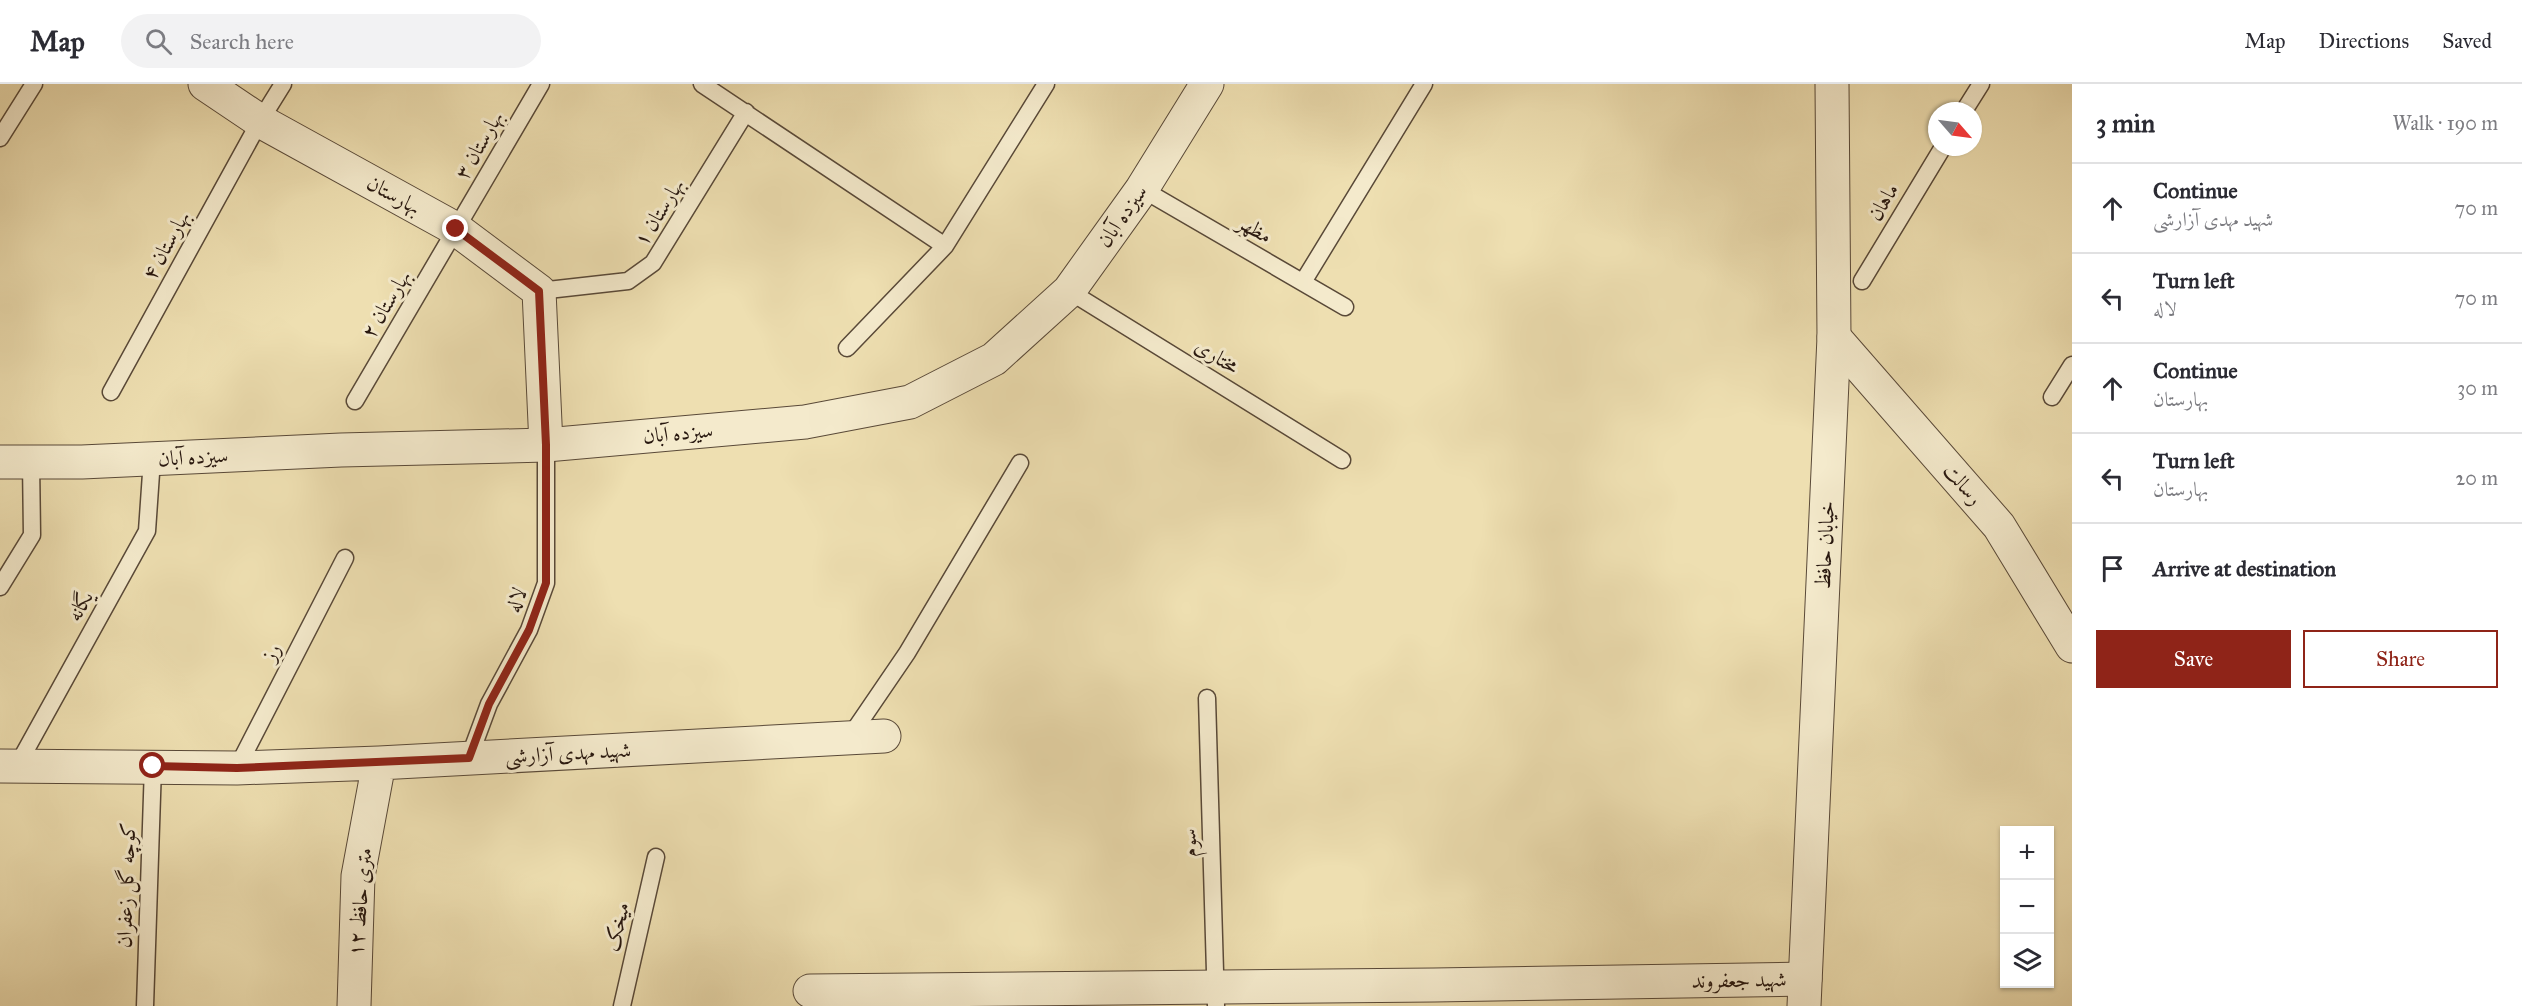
<!DOCTYPE html>
<html lang="en">
<head>
<meta charset="utf-8">
<style>
  :root { --surface:#fff; --page:#f2f2f3; --text:#2b2b33; --muted:#7c7c81; --line:#e1e1e2; --accent:#8f2418 }
  body { margin:0; font-family:"IM FELL Great Primer",Amiri,serif; background:var(--page); color:var(--text) }
  .controls { position:absolute; right:18px; bottom:18px; display:grid; overflow:hidden; border-radius:0px; box-shadow:0 2px 4px #0004 }
  .controls button { width:54px; height:54px; display:grid; place-items:center; padding:0; border:0; border-bottom:2px solid var(--line); background:var(--surface); color:var(--text); font:30px sans-serif }
  .compass { position:absolute; left:1928px; top:18px; width:54px; height:54px; border-radius:50%; background:var(--surface); box-shadow:0 2px 4px #0004; rotate:118deg }
  .stop { position:absolute; width:18px; height:18px; margin:-14px; border:4px solid #8f2418; border-radius:50%; background:#fff }
  .stop.end { background:#8f2418; border-color:#fff; box-shadow:0 2px 6px #0008 }
  .list { margin:0; padding:0; list-style:none }
  h2 { display:flex; justify-content:space-between; align-items:center; height:78px; margin:0; padding:0 24px; font-size:26px }
  h2 small { font-size:20px; font-weight:400; color:var(--muted) }
  .list li { display:grid; grid-template-columns:39px 1fr auto; gap:18px; align-items:center; box-sizing:border-box; height:90px; padding:0 24px; border-top:2px solid var(--line) }
  .list b { display:block; font-size:22px; white-space:nowrap }
  .list p { margin:0; font-size:20px; white-space:nowrap; color:var(--muted) }
  .list em { font-size:20px; font-style:normal; color:var(--muted) }
  .actions { display:flex; gap:12px; padding:18px 24px }
  .actions a { flex:1; padding:14px 0; border:2px solid var(--accent); border-radius:0px; text-align:center; font-size:21px; color:var(--accent) }
  .actions .main { background:var(--accent); color:#fff }
  .icon { flex:none; width:33px; height:33px; fill:none; stroke:currentColor; stroke-width:2; stroke-linecap:round; stroke-linejoin:round }
  .map { position:relative; flex:none; width:2072px; height:922px; overflow:hidden }
  header { display:flex; align-items:center; gap:36px; box-sizing:border-box; height:84px; padding:0 30px; background:var(--surface); border-bottom:2px solid var(--line) }
  header strong { font-size:28px }
  nav { display:flex; gap:33px; margin-inline-start:auto; font-size:21px }
  .search { width:420px; height:54px; background:var(--page); display:flex; align-items:center; gap:15px; box-sizing:border-box; padding:0 21px; border-radius:33px; color:var(--muted); font-size:22px }
  main { display:flex }
  aside { flex:1; background:var(--surface) }
  .map>svg:first-child { display:block }
  .lines { fill:none; stroke-linecap:round; stroke-linejoin:round }
  .service-casing { stroke:#594938; stroke-width:19 }
  .minor-casing { stroke:#594938; stroke-width:35 }
  .tertiary-casing { stroke:#594938; stroke-width:35 }
  .service { stroke:#f4eacc; stroke-width:16 }
  .minor { stroke:#f4eacc; stroke-width:33 }
  .tertiary { stroke:#f4eacc; stroke-width:33 }
  .route { stroke:#8f2418; stroke-width:8 }
  .labels { text-anchor:middle; stroke-width:6; stroke-linejoin:round; paint-order:stroke }
  .street-label { font-size:21px; fill:#27170f; stroke:#f4eacc }
</style>
</head>
<body>
<header>
<strong>Map</strong>
<div class="search"><svg class="icon" aria-label="search" viewBox="0 0 24 24"><circle cx="10" cy="10" r="6"/><path d="M15 15l6 6"/></svg>Search here</div>
<nav><a>Map</a><a>Directions</a><a>Saved</a></nav>
</header>
<main>
<div class="map">
<svg width="2072" height="922" viewBox="0 0 2072 922">
  <rect width="100%" height="100%" fill="#eedfb1"/>
  <filter id="stains"><feTurbulence type="fractalNoise" baseFrequency=".00333" numOctaves="4"/><feColorMatrix values="0 0 0 0 .2 0 0 0 0 .09 0 0 0 0 .02 0 0 0 .5 -.17"/></filter>
  <radialGradient id="worn" r=".72"><stop offset=".6" stop-color="#630" stop-opacity="0"/><stop offset="1" stop-color="#630" stop-opacity=".3"/></radialGradient>
  <g class="lines">
    <g class="service-casing">
      <path id="service" d="M702,0l243,162
        M1964,27l17,-27
        M0,54l34,-54
        M1142,105l203,118
        M1862,197l81,-134
        M1303,198l121,-198
        M539,207l89,-10 25,-18 93,-151
        M1069,207l273,169
        M847,264l98,-102 101,-162
        M111,308l149,-271 23,-37
        M2052,313l20,-32
        M355,317l186,-317
        M0,503l32,-52 -1,-73
        M1207,614l9,308
        M849,654l58,-85 113,-190
        M469,674l20,-54 40,-74 17,-47v-138
        M17,682l130,-235 5,-72
        M237,684l108,-210
        M145,922l8,-240
        M622,922l34,-149"/>
    </g>
    <g class="minor-casing">
      <path id="minor" d="M205,0l55,37 196,108 83,62 7,154
        M1834,253l165,189 73,120
        M0,682l237,2 142,-5 505,-27
        M810,907l624,-6 371,-6
        M354,922l4,-130 21,-113"/>
    </g>
    <g class="tertiary-casing">
      <path id="tertiary" d="M0,378h82l259,-12 205,-5 259,-23 105,-20 84,-43 75,-68 73,-102 65,-105
        M1804,922l30,-669 -2,-253"/>
    </g>
    <use href="#service" class="service"/>
    <use href="#minor" class="minor"/>
    <use href="#tertiary" class="tertiary"/>
  </g>
  <g class="lines">
    <path class="route" d="M153,682l84,2 232,-10 20,-54 40,-74 17,-47v-138l-7,-154 -83,-62"/>
  </g>
  <g class="labels">
    <g class="street-label">
      <text transform="translate(479 61) rotate(-60)" y="7">بهارستان ۳</text>
      <text transform="translate(394 111) rotate(29)" y="7">بهارستان</text>
      <text transform="translate(1883 118) rotate(-59)" y="7">ماهان</text>
      <text transform="translate(659 128) rotate(-58)" y="7">بهارستان ۱</text>
      <text transform="translate(1122 132) rotate(-55)" y="7">سیزده آبان</text>
      <text transform="translate(1255 145) rotate(30)" y="7">مظهر</text>
      <text transform="translate(166 161) rotate(-61)" y="7">بهارستان ۴</text>
      <text transform="translate(386 220) rotate(-59)" y="7">بهارستان ۲</text>
      <text transform="translate(1217 272) rotate(32)" y="7">مختاری</text>
      <text transform="translate(678 349) rotate(-5)" y="7">سیزده آبان</text>
      <text transform="translate(193 373) rotate(-3)" y="7">سیزده آبان</text>
      <text transform="translate(1963 400) rotate(49)" y="7">رسالت</text>
      <text transform="translate(1825 461) rotate(-87)" y="7">خیابان حافظ</text>
      <text transform="translate(516 516) rotate(-70)" y="7">لاله</text>
      <text transform="translate(80 522) rotate(-61)" y="7">یگانه</text>
      <text transform="translate(271 568) rotate(-63)" y="7">رز</text>
      <text transform="translate(568 669) rotate(-3)" y="7">شهید مهدی آزارشی</text>
      <text transform="translate(1189 759) rotate(-92)" y="7">سوم</text>
      <text transform="translate(126 801) rotate(-88)" y="7">کوچه گل زعفران</text>
      <text transform="translate(360 818) rotate(-85)" y="7">۱۲ متری حافظ</text>
      <text transform="translate(617 843) rotate(-77)" y="7">میخک</text>
      <text transform="translate(1739 896) rotate(-1)" y="7">شهید جعفروند</text>
    </g>
  </g>
  <rect width="100%" height="100%" filter="url(#stains)"/>
  <rect width="100%" height="100%" fill="url(#worn)"/>
</svg>
<div class="controls">
<button>+</button>
<button>−</button>
<button><svg class="icon" aria-label="layers" viewBox="0 0 24 24"><path d="M12 4l9 5-9 5-9-5zM3 14l9 5 9-5"/></svg></button>
</div>
<svg class="compass" viewBox="-18 -18 36 36"><path d="M0-13l5 13h-10z" fill="#e53935"/><path d="M0 13l5-13h-10z" fill="#7c7c81"/></svg>
<div class="stop" style="left:153px;top:682px"></div>
<div class="stop end" style="left:456px;top:145px"></div>
</div>
<aside>
<h2>3 min<small>Walk · 190 m</small></h2>
<ul class="list">
<li><svg class="icon" aria-label="ahead" viewBox="0 0 24 24"><path d="M12 20V5M6 11l6-6 6 6"/></svg><div><b>Continue</b><p>شهید مهدی آزارشی</p></div><em>70 m</em></li>
<li><svg class="icon" aria-label="left" viewBox="0 0 24 24"><path d="M17 20v-9H6M10 6l-5 5 5 5"/></svg><div><b>Turn left</b><p>لاله</p></div><em>70 m</em></li>
<li><svg class="icon" aria-label="ahead" viewBox="0 0 24 24"><path d="M12 20V5M6 11l6-6 6 6"/></svg><div><b>Continue</b><p>بهارستان</p></div><em>30 m</em></li>
<li><svg class="icon" aria-label="left" viewBox="0 0 24 24"><path d="M17 20v-9H6M10 6l-5 5 5 5"/></svg><div><b>Turn left</b><p>بهارستان</p></div><em>20 m</em></li>
<li><svg class="icon" aria-label="arrive" viewBox="0 0 24 24"><path d="M6 21V4h12l-3 4 3 4H6"/></svg><div><b>Arrive at destination</b></div></li>
</ul>
<div class="actions"><a class="main">Save</a><a>Share</a></div>
</aside>
</main>
</body>
</html>
